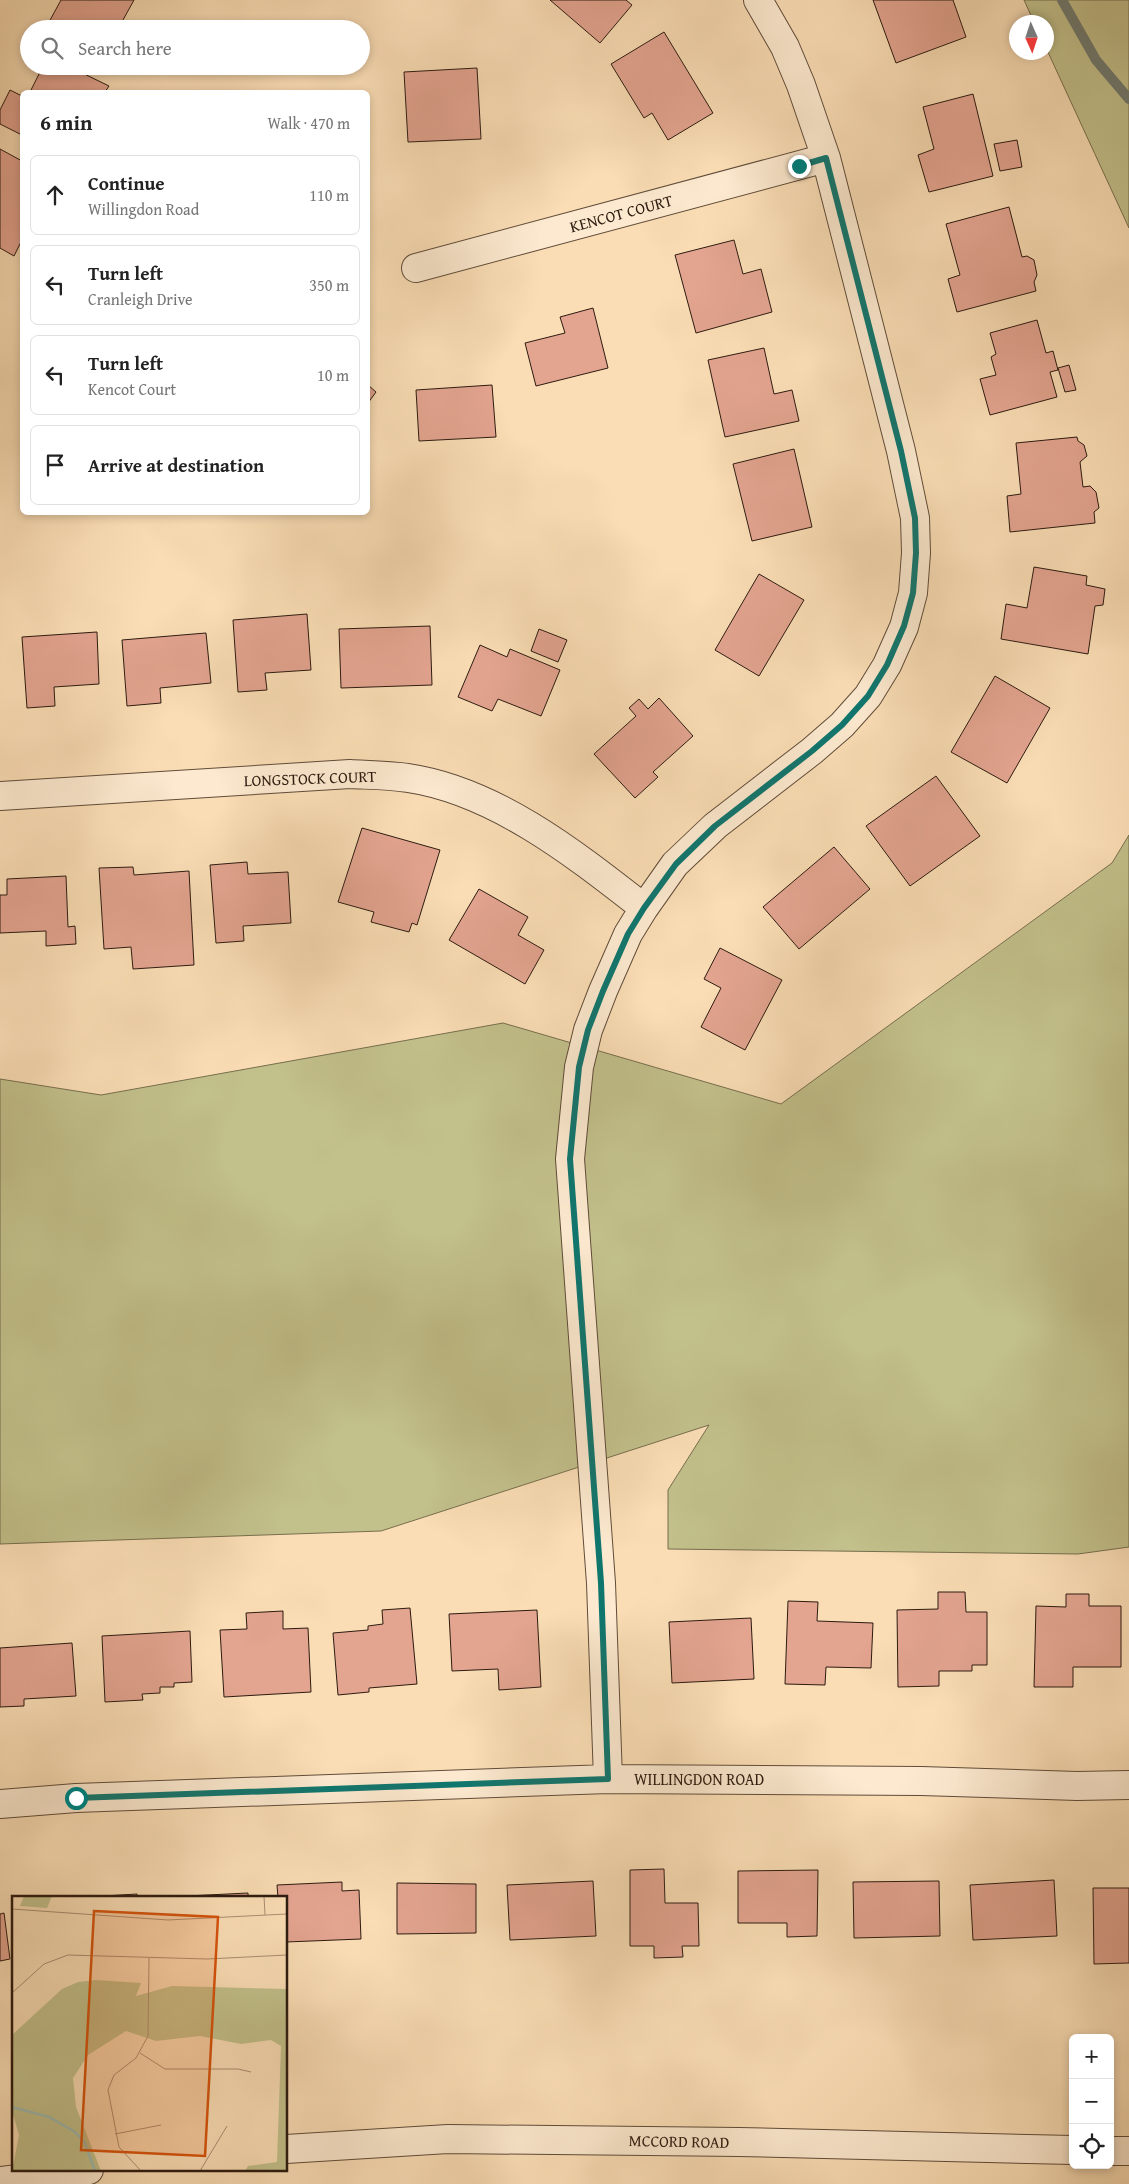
<!DOCTYPE html>
<html lang="en">
<head>
<meta charset="utf-8">
<style>
  :root { --surface:#fff; --page:#f2f2f2; --text:#222; --muted:#767676; --line:#e0e0e0 }
  body { margin:0; font-family:"Gentium Book Plus",serif; background:var(--page); color:var(--text) }
  .controls { position:absolute; right:15px; bottom:15px; display:grid; overflow:hidden; border-radius:8px; box-shadow:0 2px 8px #0003 }
  .controls button { width:45px; height:45px; display:grid; place-items:center; padding:0; border:0; border-bottom:1px solid var(--line); background:var(--surface); color:var(--text); font:25px sans-serif }
  .compass { position:absolute; left:1009px; top:15px; width:45px; height:45px; border-radius:50%; background:var(--surface); box-shadow:0 2px 8px #0003; rotate:177deg }
  .stop { position:absolute; width:15px; height:15px; margin:-11px; border:4px solid #0f766e; border-radius:50%; background:#fff }
  .stop.end { background:#0f766e; border-color:#fff; box-shadow:0 1px 5px #0008 }
  .list { margin:0; padding:0; list-style:none }
  h2 { display:flex; justify-content:space-between; align-items:center; height:65px; margin:0; padding:0 20px; font-size:21px }
  h2 small { font-size:16px; font-weight:400; color:var(--muted) }
  .list li { display:grid; grid-template-columns:32px 1fr auto; gap:15px; align-items:center; box-sizing:border-box; height:80px; margin:0 10px 10px; padding:0 10px; border:1px solid var(--line); border-radius:8px }
  .list b { display:block; font-size:19px; white-space:nowrap }
  .list p { margin:0; font-size:16px; white-space:nowrap; color:var(--muted) }
  .list em { font-size:16px; font-style:normal; color:var(--muted) }
  .icon { flex:none; width:28px; height:28px; fill:none; stroke:currentColor; stroke-width:2; stroke-linecap:round; stroke-linejoin:round }
  .map { position:relative; flex:none; width:1129px; height:2184px; overflow:hidden }
  .search { position:absolute; background:var(--surface); box-shadow:0 2px 8px #0003; left:20px; top:20px; width:350px; height:55px; display:flex; align-items:center; gap:12px; box-sizing:border-box; padding:0 18px; border-radius:28px; color:var(--muted); font-size:19px }
  .panel { position:absolute; background:var(--surface); box-shadow:0 2px 8px #0003; left:20px; top:90px; width:350px; height:425px; border-radius:8px }
  .map>svg:first-child { display:block }
  .green { fill:#c2c08b; stroke:#776e4e }
  .lines { fill:none; stroke-linecap:round; stroke-linejoin:round }
  .stream { stroke:#707b71; stroke-width:10 }
  .building { fill:#e3a490; stroke:#2c1b10 }
  .minor-casing { stroke:#604c39; stroke-width:30 }
  .minor { stroke:#fce9cf; stroke-width:28 }
  .route { stroke:#0f766e; stroke-width:6 }
  .labels { text-anchor:middle; stroke-width:4; stroke-linejoin:round; paint-order:stroke }
  .street-label { font-size:16px; fill:#2c1b10; stroke:#fce9cf }
  .inset-river { fill:none; stroke:#9ebbb1; stroke-width:2.5 }
  .inset-road { fill:none; stroke:#a88f73; stroke-width:1 }
  .view { fill:#d5530c; fill-opacity:0.15; stroke:#d5530c; stroke-width:2.5 }
  .inset-edge { fill:none; stroke:#2c1b10; stroke-width:2.5 }
</style>
</head>
<body>
<div class="map">
<svg width="1129" height="2184" viewBox="0 0 1129 2184">
  <rect width="100%" height="100%" fill="#faddb5"/>
  <filter id="stains"><feTurbulence type="fractalNoise" baseFrequency=".004" numOctaves="4"/><feColorMatrix values="0 0 0 0 .2 0 0 0 0 .09 0 0 0 0 .02 0 0 0 .5 -.17"/></filter>
  <radialGradient id="worn" r=".72"><stop offset=".6" stop-color="#630" stop-opacity="0"/><stop offset="1" stop-color="#630" stop-opacity=".3"/></radialGradient>
  <path class="green" d="M1024,0h105v228l-82,-178 -1,-28h-12z
    M1129,835v712l-51,7 -410,-5v-59l41,-65 -328,106 -381,13v-465l101,16 402,-72 278,81 331,-241z"/>
  <g class="lines">
    <path class="stream" d="M1062,0l34,60 33,39"/>
  </g>
  <path class="building" d="M61,0h73l-16,29h-57l-12,-7z
    M550,0h76l6,5 -32,38z
    M873,0h80l13,37 -70,26z
    M664,32l49,81 -45,27 -16,-27 -8,5 -33,-54z
    M43,66h25l41,20 -4,6h-75z
    M477,68l4,71 -73,3 -4,-70z
    M10,90l12,6v39l-22,-11v-14z
    M973,94l20,82 -64,16 -11,-37 16,-6 -11,-42z
    M1017,140l5,27 -22,4 -6,-27z
    M0,149l22,12v79l-8,16 -14,-8z
    M1009,207l13,50 5,-1 7,4 3,15 -3,7 2,9 -79,21 -9,-33 12,-4 -14,-51z
    M734,240l9,34 18,-5 11,43 -76,21 -21,-78z
    M593,308l15,60 -72,18 -11,-43 40,-10 -5,-16z
    M1037,320l9,33 7,-2 5,19 -8,2 7,25 -67,18 -10,-36 16,-4 -5,-18 5,-3 -6,-21z
    M764,348l10,46 18,-4 7,31 -74,16 -17,-77z
    M1069,365l7,25 -11,2 -7,-24z
    M368,385l8,7 -8,11z
    M492,385l4,52 -77,4 -3,-51z
    M1077,437l1,4 6,4 3,11 -7,6 3,25 7,-1 6,6 3,16 -5,4 1,11 -85,9 -3,-36 14,-2 -5,-51z
    M794,449l18,78 -60,14 -19,-77z
    M1034,567l53,9 -1,9 19,4 -2,16 -8,1 -7,48 -87,-15 5,-35 21,4z
    M759,574l45,26 -45,76 -44,-26z
    M307,614l4,56 -46,3 2,17 -29,2 -5,-72z
    M430,626l2,59 -91,3 -2,-59z
    M539,629l28,11 -9,22 -27,-11z
    M97,632l2,52 -45,3 1,19 -28,2 -5,-71z
    M206,633l5,50 -51,5 1,15 -34,3 -5,-66z
    M480,645l27,12 3,-8 50,21 -19,46 -43,-17 -6,12 -34,-14z
    M995,676l55,32 -43,75 -56,-31z
    M659,698l34,38 -40,36 5,5 -23,21 -41,-44 42,-38 -7,-8 10,-9 9,10z
    M936,776l44,60 -70,50 -44,-60z
    M362,828l78,22 -23,75 -5,-2 -3,9 -38,-10 3,-10 -36,-10z
    M834,847l36,42 -71,60 -36,-42z
    M247,862l1,12 40,-2 3,51 -48,3 1,15 -28,2 -6,-78z
    M133,867l1,8 55,-4 5,94 -61,4 -2,-22 -27,2 -5,-81z
    M66,876l2,51 7,-1 1,18 -30,2v-15l-46,2v-38h7v-16z
    M479,889l49,28 -10,18 26,15 -19,34 -76,-44z
    M720,948l62,32 -37,70 -44,-23 20,-39 -17,-9z
    M938,1592h27l1,20h21v53h-15v6h-33v15l-41,1 -1,-77 41,-1z
    M1066,1594h23v12h32v61h-48v20h-39l2,-81 30,1z
    M788,1601l30,1 -1,19 56,2 -2,45 -45,-1 -1,18 -40,-1z
    M410,1608l7,76 -48,4v4l-31,3 -5,-62 35,-3v-4l15,-2 -1,-14z
    M537,1610l4,77 -42,3 -1,-21 -46,2 -3,-57z
    M283,1611v18l25,-1 3,64 -87,5 -4,-67 27,-1 -1,-16z
    M751,1618l3,61 -82,4 -3,-61z
    M190,1631l2,51 -18,1v4h-14v6l-18,1 1,6 -38,2 -3,-66z
    M72,1643l4,53 -52,3v7l-24,1v-59z
    M664,1869l1,34h33l1,43h-17l1,11 -29,1v-12h-24v-76z
    M818,1870l-1,66 -30,1v-14h-49v-52z
    M1054,1880l3,56 -84,4 -3,-55z
    M593,1881l3,55 -86,4 -3,-55z
    M939,1881l1,55 -86,2 -1,-56z
    M342,1882v9l17,-1 2,49 -75,3v-44h-8l-1,-13z
    M397,1883l79,1v49l-79,1z
    M1093,1888h36v75l-35,1z
    M248,1893v5h-82v-1z
    M137,1894v4h-67z
    M4,1913l6,46 -10,2v-47z"/>
  <g class="lines">
    <g class="minor-casing">
      <path id="minor" d="M416,268l410,-110
        M0,796l350,-22c19,1 39,1 58,4 88,13 168,77 236,130
        M608,1779l-7,-196 -31,-424 9,-92 9,-37 15,-39 25,-57 16,-26 31,-44 40,-38 97,-75 30,-26 26,-29 19,-31 17,-38 9,-34 3,-40 -1,-35 -14,-67 -75,-293 -25,-73 -16,-38 -27,-47
        M0,1804l76,-6 532,-19 313,2 156,5 52,-1
        M286,2149l162,-10 291,3 334,8
        M1110,2151h19
        M0,2181l89,-11"/>
    </g>
    <use href="#minor" class="minor"/>
  </g>
  <g class="lines">
    <path class="route" d="M76,1798l532,-19 -7,-196 -31,-424 9,-92 9,-37 15,-39 25,-57 16,-26 32,-44 39,-38 97,-75 30,-26 26,-29 19,-31 17,-39 9,-33 3,-40 -1,-35 -14,-67 -75,-293 -27,8"/>
  </g>
  <g class="labels">
    <g class="street-label">
      <text transform="translate(621 213) rotate(-15)" y="6">KENCOT COURT</text>
      <text transform="translate(310 778) rotate(-2)" y="6">LONGSTOCK COURT</text>
      <text x="699" y="1785">WILLINGDON ROAD</text>
      <text transform="translate(679 2141) rotate(1)" y="6">MCCORD ROAD</text>
    </g>
  </g>
  <g transform="translate(12 1896)">
    <rect width="275" height="275" fill="#faddb5"/>
    <path d="M12,0h28l-5,12 -27,-2zM84,84l45,3 -5,13 36,-10 115,3v182h-42l3,-5 29,-4 4,-116 -10,-6 -30,4 -41,-8 -44,5 -30,-10 -38,24 -15,23 3,29 25,64h-89l7,-36 -7,-24v-76l50,-46 16,-7z" fill="#c2c08b"/>
    <path class="inset-river" d="M0,211l37,10 26,15 10,11 10,28"/>
    <path class="inset-road" d="M252,0l1,19M0,13l156,11 119,-6M0,97l32,-29 24,-9 139,4 80,-4M128,157l25,16h73l13,3M103,238l46,-9M129,275l-22,-24 -11,-57 6,-15 22,-17 12,-22 1,-78M188,275l27,-45"/>
    <path class="view" d="M82,15l124,6 -13,239 -124,-6z"/>
    <rect width="275" height="275" class="inset-edge"/>
  </g>
  <rect width="100%" height="100%" filter="url(#stains)"/>
  <rect width="100%" height="100%" fill="url(#worn)"/>
</svg>
<div class="controls">
<button>+</button>
<button>−</button>
<button><svg class="icon" aria-label="locate" viewBox="0 0 24 24"><circle cx="12" cy="12" r="6"/><path d="M12 2v4M12 18v4M2 12h4M18 12h4"/></svg></button>
</div>
<svg class="compass" viewBox="-18 -18 36 36"><path d="M0-13l5 13h-10z" fill="#e53935"/><path d="M0 13l5-13h-10z" fill="#767676"/></svg>
<div class="stop" style="left:76px;top:1798px"></div>
<div class="stop end" style="left:799px;top:166px"></div>
<div class="search"><svg class="icon" aria-label="search" viewBox="0 0 24 24"><circle cx="10" cy="10" r="6"/><path d="M15 15l6 6"/></svg>Search here</div>
<section class="panel">
<h2>6 min<small>Walk · 470 m</small></h2>
<ul class="list">
<li><svg class="icon" aria-label="ahead" viewBox="0 0 24 24"><path d="M12 20V5M6 11l6-6 6 6"/></svg><div><b>Continue</b><p>Willingdon Road</p></div><em>110 m</em></li>
<li><svg class="icon" aria-label="left" viewBox="0 0 24 24"><path d="M17 20v-9H6M10 6l-5 5 5 5"/></svg><div><b>Turn left</b><p>Cranleigh Drive</p></div><em>350 m</em></li>
<li><svg class="icon" aria-label="left" viewBox="0 0 24 24"><path d="M17 20v-9H6M10 6l-5 5 5 5"/></svg><div><b>Turn left</b><p>Kencot Court</p></div><em>10 m</em></li>
<li><svg class="icon" aria-label="arrive" viewBox="0 0 24 24"><path d="M6 21V4h12l-3 4 3 4H6"/></svg><div><b>Arrive at destination</b></div></li>
</ul>
</section>
</div>
</body>
</html>
